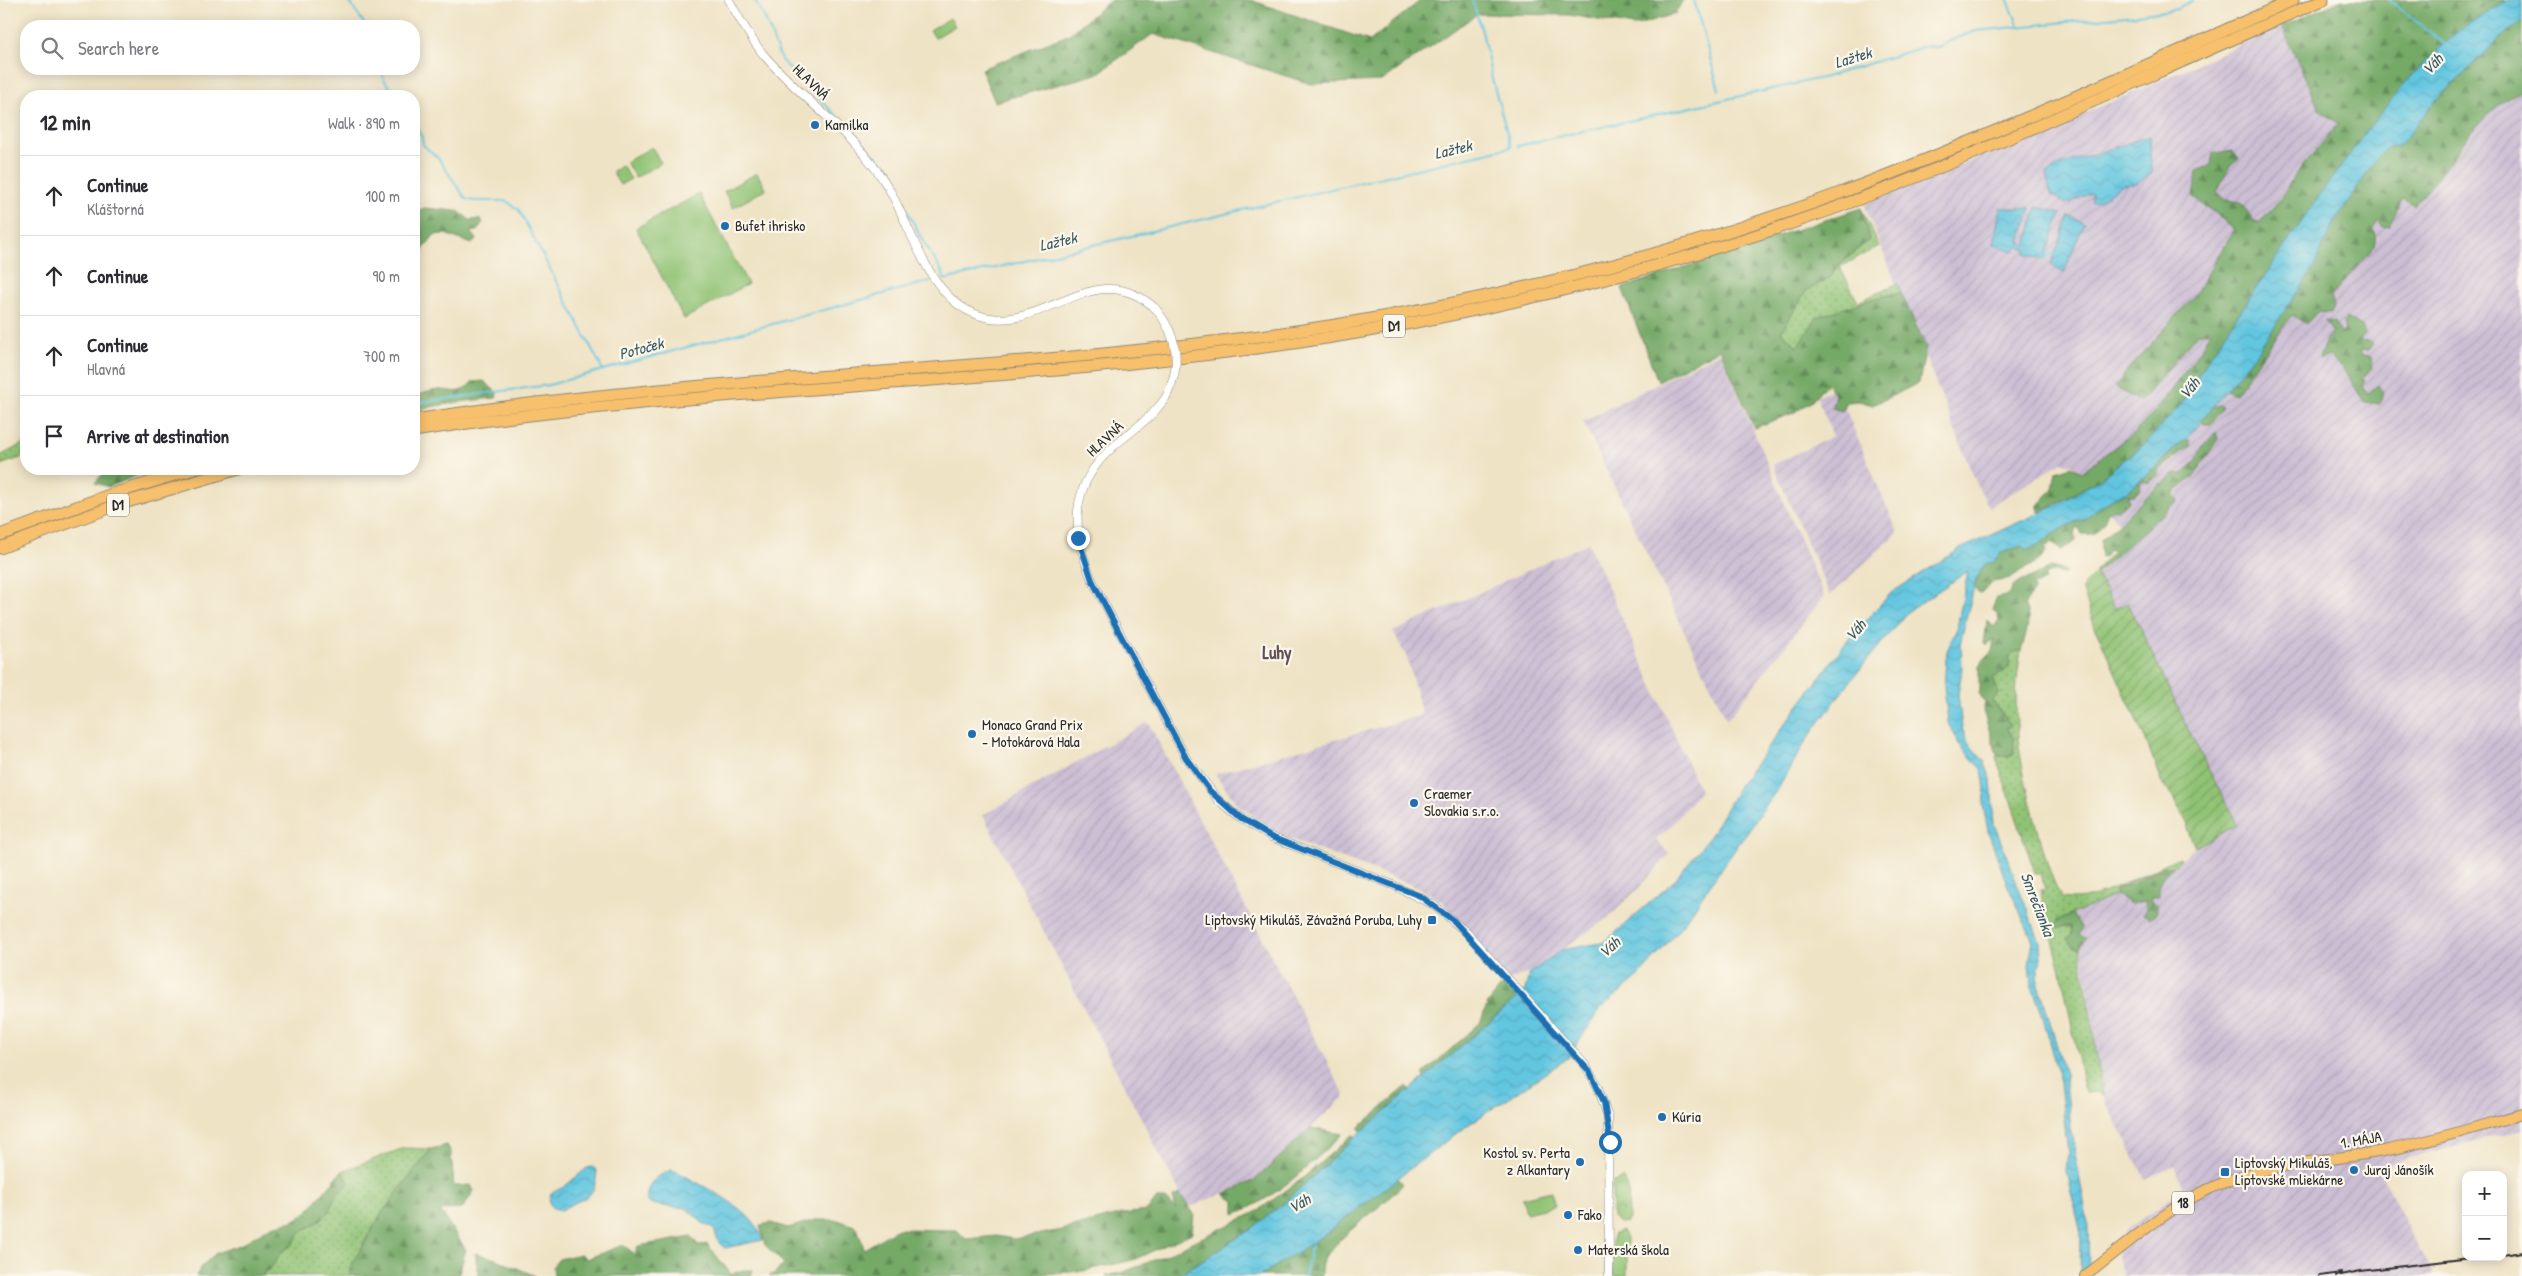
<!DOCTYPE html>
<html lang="en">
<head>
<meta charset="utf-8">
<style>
  :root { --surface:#fff; --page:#f7f7f7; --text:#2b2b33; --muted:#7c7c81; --line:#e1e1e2 }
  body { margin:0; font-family:"Patrick Hand",sans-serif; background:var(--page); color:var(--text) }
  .controls { position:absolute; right:15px; bottom:15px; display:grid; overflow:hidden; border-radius:10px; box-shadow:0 2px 12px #0003 }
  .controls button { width:45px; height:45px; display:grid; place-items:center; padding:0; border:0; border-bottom:1px solid var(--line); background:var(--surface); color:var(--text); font:25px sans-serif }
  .stop { position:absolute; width:15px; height:15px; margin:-11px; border:4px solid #1f6fb2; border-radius:50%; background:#fff }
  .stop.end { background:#1f6fb2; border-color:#fff; box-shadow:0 1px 5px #0008 }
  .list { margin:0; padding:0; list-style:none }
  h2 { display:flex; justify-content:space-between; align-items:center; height:65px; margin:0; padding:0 20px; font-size:21px }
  h2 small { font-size:16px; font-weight:400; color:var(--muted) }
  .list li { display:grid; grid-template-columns:32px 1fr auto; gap:15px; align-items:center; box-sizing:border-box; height:80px; padding:0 20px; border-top:1px solid var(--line) }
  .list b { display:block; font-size:19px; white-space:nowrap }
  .list p { margin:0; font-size:16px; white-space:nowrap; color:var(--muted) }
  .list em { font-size:16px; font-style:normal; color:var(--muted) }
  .icon { flex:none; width:28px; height:28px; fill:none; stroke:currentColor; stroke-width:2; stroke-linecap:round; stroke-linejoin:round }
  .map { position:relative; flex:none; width:2522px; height:1276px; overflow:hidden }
  .search { position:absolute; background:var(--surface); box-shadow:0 2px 12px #0003; left:20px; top:20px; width:400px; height:55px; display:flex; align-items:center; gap:12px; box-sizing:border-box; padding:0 18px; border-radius:20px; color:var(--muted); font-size:19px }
  .panel { position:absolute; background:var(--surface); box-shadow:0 2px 12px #0003; left:20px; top:90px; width:400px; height:385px; border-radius:20px }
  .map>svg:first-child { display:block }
  .industrial { fill:url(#industrial-furrows) }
  .grass { fill:url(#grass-dots); stroke:#5e7750 }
  .forest { fill:url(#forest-firs); stroke:#506a48 }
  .park { fill:url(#park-crowns); stroke:#5e7750 }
  .garden { fill:url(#garden-furrows); stroke:#5e7750 }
  .pitch { fill:#90c374; stroke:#5e7750 }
  .water { fill:url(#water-waves); stroke:#467886 }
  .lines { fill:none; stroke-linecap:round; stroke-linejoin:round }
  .stream { stroke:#62c6e0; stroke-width:2 }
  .minor-casing { stroke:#8d8778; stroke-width:9 }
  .major-casing { stroke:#8d8778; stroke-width:12 }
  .highway-casing { stroke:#8d8778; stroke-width:13 }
  .minor { stroke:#fff; stroke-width:8 }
  .major { stroke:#f7c06c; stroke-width:10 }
  .highway { stroke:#f7c06c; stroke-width:11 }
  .rail { stroke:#2b2b2b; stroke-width:2 }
  .minor-bridge-casing { stroke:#8d8778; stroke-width:9; stroke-linecap:butt }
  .minor-bridge { stroke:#fff; stroke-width:8 }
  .route { stroke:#1f6fb2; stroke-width:6 }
  .poi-dot { fill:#1f6fb2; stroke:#fbf7ec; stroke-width:2 }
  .labels { text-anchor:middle; stroke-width:4.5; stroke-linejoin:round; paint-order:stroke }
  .shield { fill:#fbf7ec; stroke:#696865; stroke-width:1 }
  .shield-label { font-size:14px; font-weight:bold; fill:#2b2b2b }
  .street-label { font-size:15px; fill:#2b2b2b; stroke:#fbf7ec }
  .poi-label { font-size:15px; fill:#2b2b2b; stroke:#fbf7ec; text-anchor:start }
  .water-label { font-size:16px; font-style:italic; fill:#3c5a61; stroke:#fbf7ec }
  .quarter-label { font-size:18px; font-weight:bold; fill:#624f58; stroke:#fbf7ec }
</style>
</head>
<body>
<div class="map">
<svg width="2522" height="1276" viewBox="0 0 2522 1276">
  <defs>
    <pattern id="industrial-furrows" width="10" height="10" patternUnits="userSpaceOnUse" patternTransform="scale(1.25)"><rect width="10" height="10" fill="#ccbed4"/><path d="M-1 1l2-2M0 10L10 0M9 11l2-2" fill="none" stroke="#afa3b6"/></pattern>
    <pattern id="grass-dots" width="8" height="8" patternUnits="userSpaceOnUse" patternTransform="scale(1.25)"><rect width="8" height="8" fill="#90c374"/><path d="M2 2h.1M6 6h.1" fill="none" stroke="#769f5f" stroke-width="1.8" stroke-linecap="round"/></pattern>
    <pattern id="forest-firs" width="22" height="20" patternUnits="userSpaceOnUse" patternTransform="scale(1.25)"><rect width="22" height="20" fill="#74a966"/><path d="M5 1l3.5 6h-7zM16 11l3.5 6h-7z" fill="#5f8a54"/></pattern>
    <pattern id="park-crowns" width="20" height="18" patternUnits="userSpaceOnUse" patternTransform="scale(1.25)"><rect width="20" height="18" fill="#90c374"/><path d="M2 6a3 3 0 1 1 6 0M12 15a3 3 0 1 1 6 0" fill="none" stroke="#769f5f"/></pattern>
    <pattern id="garden-furrows" width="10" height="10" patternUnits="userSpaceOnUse" patternTransform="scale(1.25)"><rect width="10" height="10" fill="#90c374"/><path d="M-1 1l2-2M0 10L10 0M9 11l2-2" fill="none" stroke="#769f5f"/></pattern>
    <pattern id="water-waves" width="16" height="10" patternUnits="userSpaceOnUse" patternTransform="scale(1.25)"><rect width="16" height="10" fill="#62c6e0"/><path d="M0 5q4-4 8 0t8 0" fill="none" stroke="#55aac0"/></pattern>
  </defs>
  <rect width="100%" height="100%" fill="#fbf7ec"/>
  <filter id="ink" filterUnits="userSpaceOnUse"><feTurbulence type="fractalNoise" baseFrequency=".02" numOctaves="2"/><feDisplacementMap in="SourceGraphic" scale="10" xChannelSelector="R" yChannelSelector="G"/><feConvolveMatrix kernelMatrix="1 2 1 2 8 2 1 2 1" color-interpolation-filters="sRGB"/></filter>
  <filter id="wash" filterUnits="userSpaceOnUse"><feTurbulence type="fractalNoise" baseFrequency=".0096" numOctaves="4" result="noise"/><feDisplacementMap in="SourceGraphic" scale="20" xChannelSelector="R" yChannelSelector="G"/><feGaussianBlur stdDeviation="1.12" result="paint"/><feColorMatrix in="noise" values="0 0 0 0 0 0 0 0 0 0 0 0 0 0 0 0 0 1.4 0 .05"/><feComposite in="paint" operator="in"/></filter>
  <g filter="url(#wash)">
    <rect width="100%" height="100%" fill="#efe3c5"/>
    <path class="industrial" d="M2282,26l37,83 20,15 -46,53 -8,16 -25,30 88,52 31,-37 -5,-10 7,-9 6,4 16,-24 11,7 65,-82 20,-20 23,-14v1040l-145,36 56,110h-310l-9,-31 15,-17 54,-39 -9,-24 -29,14 -42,-83 -19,-132 -12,-49 97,-44 26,-24 42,-22 -46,-90 -64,-132 -12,6 -19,-36 36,-32 -60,-77 -10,-2 -73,45 -12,-22 -113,-281 202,-82z
      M1720,352l104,244 -97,124 -144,-299z
      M1836,387l62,146 -68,62 -57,-130 60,-29 -16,-39z
      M1588,543l112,248 -29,35 -15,14 13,14 -29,33 -31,30 -56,39 -12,20 -6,-7 -31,14 -62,-83 -30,-15 -127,-48 -47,-32 -23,-31 207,-59 -15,-57 -14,-26z
      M1148,722l197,374 -90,84 -67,28 -205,-393z"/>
    <path class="grass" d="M1861,208l18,38 -39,21 18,35 40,-19 3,10 -23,4 -80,50 -17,-15 25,-41 25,-14 5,-9 33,-28z
      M26,442v14l-26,9v-9z
      M2021,651c-12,65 0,120 18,182 6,22 11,45 23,65 34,8 86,-29 118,-41l1,2 -8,8c-21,-1 -38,16 -58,23l1,5 -59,26 -2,5h16l2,20 7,2 23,148 -5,-4 -13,1 -24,-122 -21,-81h5l-4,-17h-6l-39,-116 1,-3 12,3 -4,-29 5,-2 -6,-11 -12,-14 6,-8 -5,-15 16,-11v-10l5,-5z
      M404,1148l27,1c-30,39 -66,80 -82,127h-88l11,-9 9,-15 11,-7 8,-13 18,-10 11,-10 5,-14 14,-15 -6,-12z"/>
    <path class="forest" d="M1111,0h139l120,41 51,-41h262l-8,14 -41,12 -65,-11 -92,-1 -95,67 -71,3 -158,-50 -56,40 -102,28 -14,-33 87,-34z
      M2342,0h165l-48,30 -48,46 -43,53 -46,63 -112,164 -29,48 -35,39 -46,36 -60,34 -3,-7 16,-17 3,-18 15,-5 10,6 54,-40 21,-22 47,-63 8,-16 -14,3 -57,68 -25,-15 15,-20 64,-71 40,-66 -20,-18 -21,-15 4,-26 14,-6 2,-12 20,-2 6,7 -9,7 -13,28 8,7 16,2 13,20 6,1 25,-30 8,-16 46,-53 -20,-15 -37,-83z
      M2522,21v69c-8,5 -16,9 -23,15 -34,27 -54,69 -85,100l-11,-7 -14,28 -6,1 -5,-6 -4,8 3,8 -2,9 -44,50 3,10 -3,7 -14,-1 -11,12 -14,-9 -57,79 -9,-4 31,-38 55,-83 20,-43 45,-68 11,-11 12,-1 36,-46 64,-62z
      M424,208l34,3 12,9 10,-1 3,3 -6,9 -6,1 6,7 -5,5 -27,-10 -11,1 -20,27v-50z
      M1861,208l8,31 -33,29 -5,9 -25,14 -25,41 17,15 19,-30 61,-20 23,-4 25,54 -7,36 -46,22 -14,-4 -12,1 -5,9 -10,-3 3,-15 -8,-9 -16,18 -18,11 -39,15 -34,-79 -62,32 -36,-93z
      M2347,318l16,10 2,7 -6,6 11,1 3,2 -5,6h-8l2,6 9,1 2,11 -10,9 2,5 -2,5 5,6 10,-8 5,7 -3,12 -16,-2 -21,-34 -13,-12 -11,3 7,-20 6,-7 -7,-12 9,2 7,11 4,-2 -2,-9z
      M484,381l13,12 -1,5c-28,2 -55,7 -82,12v-14c8,-2 20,-7 28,-6 14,1 18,5 30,-8z
      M2219,405l4,2 -12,17h-7l-3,-5 11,-12z
      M2216,432l2,7c-9,12 -14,25 -24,37 -6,7 -17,12 -21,18l5,6 -82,73v-3l17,-18 -5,-2 -2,6 -5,1v-17l58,-55 4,-1 11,-10h9l13,-13 7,-16z
      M2183,439l7,1v6l-31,23v7l-11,7 -5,-3 -3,4 1,6 -7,5h-6l1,6 -12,9 -4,-1 -6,4 -1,7 -12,14h-12l-4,-7 -3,2 1,12 -15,9 -9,-8 -7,5 1,6 -6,7 -34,20 -14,2 -11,12 -3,-1 -4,-7 11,-22 9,-2 7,-9 21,-7 5,4c20,-7 36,-27 57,-30 8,-8 32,-25 43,-28l44,-39z
      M107,469h46l-44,18 -14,-4z
      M2051,567l13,3 1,4 -12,-2 -8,3v5l-6,4h-6l2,6 -11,15c9,12 1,33 -3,46l-7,1 -4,4 -1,11 -16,11 5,15 -6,8 19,25 -5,2 8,10v16l-5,3 -12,-3 -14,-43 2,-8 -6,-10v-28l13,-14 2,-12 -7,6 -3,-2 3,-23 7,7 5,-7 -2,-6 -5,-5 5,-11c9,-2 13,-3 16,-12z
      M2163,866l10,1c-11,10 -15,12 -14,29l-8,1 -1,4 7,3v8l-7,6 -7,-4 3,-6 -1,-7 -14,3 -15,-9 -1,-5 17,-6z
      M2072,915l10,12 -4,8 8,3 -6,10 -7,-2 -5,-7 4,-5 -1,-8 -4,-1 -9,4 -3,-3 2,-6z
      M1504,983l14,14 -94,81 -1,-4 57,-51 8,-20z
      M1407,1086l3,3 -48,42 -4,-3z
      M1311,1128l31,6c-32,31 -65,64 -107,80v-12l-11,-8 31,-14z
      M1352,1135l4,1 -73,68 -33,26 -73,46h-71l18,-4 37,-15 95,-45 47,-34z
      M447,1145l4,8 3,33 17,-1 3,6 -12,18 -22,1 26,40 -8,26h-109l4,-13 30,-52 48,-62z
      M342,1171l7,12 -15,15 -5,14 -11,10 -18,10 -8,13 -11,7 -9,15 -11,9h-65l5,-9 15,-14 24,-8 32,-19 21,-5 13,-8z
      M1398,1178l5,6c-23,26 -62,48 -80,77 -2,4 -2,10 -2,15h-61l64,-41z
      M1180,1194l14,20 -2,19 -59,27 -50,11 -65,5h-249l5,-2 10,-10 -19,-19 -5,-20 11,-2 17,5 27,-8h23l19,7 7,22 33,-20 60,1 9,9 30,-3 18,3 48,-9 60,-16 25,-3 9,-12h10l10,10 -3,-12z
      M692,1237l7,9 8,-2 24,30 12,-4h10l-2,6h-197l-1,-10 6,-7 22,-5 5,5 37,-14 12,9 3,-8z
      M475,1253l21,6 40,17h-57z"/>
    <path class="park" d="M1623,1178l5,10 1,31 -2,3 -8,1 -7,-6v-34z
      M1622,1231l5,7v38h-14l-1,-37 2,-5z"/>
    <path class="garden" d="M2096,573l19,36 13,-6 63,132 46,90 -42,22 -8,-18 1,-4 -17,-31 -10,-12 -12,-34 -55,-123 -12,-38z"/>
    <path class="pitch" d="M950,18l5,8 -20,12 -5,-8z
      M652,147l9,16 -26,15 -9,-16z
      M622,165l9,14 -11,6 -8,-13z
      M757,173l9,16 -33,19 -9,-17z
      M699,194l49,90 -64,35 -48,-91z
      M1551,1191l4,15 -29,7 -4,-15z"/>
    <path class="water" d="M2507,0h15v21l-22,17 -64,62 -36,46 -12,1 -11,11 -45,68 -19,43 -56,83 -67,83 -63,57c-11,3 -35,20 -43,28 -21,3 -37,23 -57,30l-5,-4 -21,7 -7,9 -9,2 -9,15 -15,61 1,29 -4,25 4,34 6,15 16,18 7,18 3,45 46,118 1,16 -4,19 28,97 7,63 16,87 1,52h-8l-1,-5 1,-38 -15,-62 2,-19 -8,-69 -18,-70 -11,-29 -2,-19 4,-24 -26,-57 -19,-53 -5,-26 2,-16 -3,-19 -23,-26 -11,-21 -4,-36 2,-27 1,-9 10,-23 11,-57 -61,41 -63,77 -36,49 -32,53 -99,141 -38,44 -38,32 -33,50 -106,71 -138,106 -64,41h-83l73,-46 33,-26 79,-73 152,-130 11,-11 4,-16 6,-5 27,-19 43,-8 68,-60 38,-47 28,-49 69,-93 43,-57 40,-43 69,-44 97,-44 43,-26 46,-36 35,-39 29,-48 112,-164 46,-63 43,-53 48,-46z
      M2150,136l1,38 -16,10 -14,1 -21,15 -8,2v-9l-26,11 -15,-9 -5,-21 14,-9z
      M2037,207l24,6 -17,47 -19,-6 1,-5 -8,-2 -4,4 -20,-6 6,-37h31l-11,34 7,3z
      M2069,216l15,7 -20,50 -13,-8z
      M592,1167l5,3c-2,34 -14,25 -37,41l-7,-2 -4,-7 2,-9 13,-6 23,-19z
      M671,1170l9,3c28,17 71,33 83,67l-38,8 -6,-5 -6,-16 -8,-2 -19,-17 -26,-2 -13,-4c-2,-19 10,-26 24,-32z"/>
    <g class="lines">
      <path class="stream" d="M348,0l18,26
        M754,0l10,16 17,44 103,104 36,72 23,37 1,7 567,-133
        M1472,0l10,31 10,48 19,68
        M1694,0l25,90
        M2008,0l10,25
        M2389,0l57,45
        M382,69l2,11 13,16
        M414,124l8,13 1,8 15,13 28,41 8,2h32l13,9 84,160 328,-89
        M1517,146l309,-69 100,-31 13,2 7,-6 30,-11 161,-16 41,-6 15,-9
        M2044,260l6,-7 5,2
        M414,403l135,-18 54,-15
        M1305,1276l7,-34"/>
    </g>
  </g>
  <g filter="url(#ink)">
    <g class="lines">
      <g class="minor-casing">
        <path id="minor" d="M729,0c10,18 21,38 34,54 40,47 95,81 126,135 24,42 40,110 89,126 65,22 116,-63 178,-6
          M1166,397c-14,21 -35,34 -53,50 -44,39 -42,83 -21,133l94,178 33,43 22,18 30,18 122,48 41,20 33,28 118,132 13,22 10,30 1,159"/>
      </g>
      <g class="major-casing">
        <path id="major" d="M2085,1276c40,-30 79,-66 124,-87 54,-27 116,-27 174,-38 47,-9 93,-24 139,-37"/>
      </g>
      <g class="highway-casing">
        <path id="highway" d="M414,420c305,-49 616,-46 922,-95 169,-28 338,-71 499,-130 156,-58 307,-128 458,-195
          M414,431c323,-51 653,-44 976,-104 168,-31 336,-76 496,-138 148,-58 290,-127 437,-189
          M0,535l112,-41 82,-25
          M0,548l117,-43 121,-36"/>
      </g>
      <use href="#minor" class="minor"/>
      <use href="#major" class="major"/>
      <use href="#highway" class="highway"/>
      <path class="rail" d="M2503,1255l19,-3
        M2319,1276l22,-3
        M2336,1276l25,-5 118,-14"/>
      <g class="minor-bridge-casing">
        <path id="minor-bridge" d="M1156,309c22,27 26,57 10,88"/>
      </g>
      <use href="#minor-bridge" class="minor-bridge"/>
    </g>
  </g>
  <g class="lines" filter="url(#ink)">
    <path class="route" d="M1078,538l14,42 28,54 66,124 24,33 31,28 30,18 149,59 34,25 136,151 14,30 6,40"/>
  </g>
  <g class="poi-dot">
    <circle cx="815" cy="125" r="5"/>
    <circle cx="725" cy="226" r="5"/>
    <circle cx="972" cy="734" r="5"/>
    <circle cx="1414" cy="803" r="5"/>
    <rect x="1427" y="915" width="10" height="10" rx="2.5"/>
    <circle cx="1662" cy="1117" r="5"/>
    <circle cx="1580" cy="1162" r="5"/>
    <circle cx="2354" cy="1170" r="5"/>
    <rect x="2220" y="1167" width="10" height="10" rx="2.5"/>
    <circle cx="1568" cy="1215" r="5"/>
    <circle cx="1578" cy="1250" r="5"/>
  </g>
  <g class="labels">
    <g class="shield">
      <rect x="1383" y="314.5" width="22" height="23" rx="4"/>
      <rect x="107" y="493.5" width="22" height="23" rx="4"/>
      <rect x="2172" y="1191.5" width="22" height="23" rx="4"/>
    </g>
    <g class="shield-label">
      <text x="1394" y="331">D1</text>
      <text x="118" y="510">D1</text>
      <text x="2183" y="1208">18</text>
    </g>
    <g class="street-label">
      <text transform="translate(811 82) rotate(44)" y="5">HLAVNÁ</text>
      <text transform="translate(1105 439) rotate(-43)" y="5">HLAVNÁ</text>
      <text transform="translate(2361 1140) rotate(-10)" y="5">1. MÁJA</text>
    </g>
    <g class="poi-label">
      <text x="825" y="130">Kamilka</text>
      <text x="735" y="231">Bufet ihrisko</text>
      <text x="982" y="730">Monaco Grand Prix<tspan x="982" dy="17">- Motokárová Hala</tspan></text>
      <text x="1424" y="799">Craemer<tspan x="1424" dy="17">Slovakia s.r.o.</tspan></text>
      <text x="1422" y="925" text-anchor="end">Liptovský Mikuláš, Závažná Poruba, Luhy</text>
      <text x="1672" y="1122">Kúria</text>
      <text x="1570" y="1158" text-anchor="end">Kostol sv. Perta<tspan x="1570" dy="17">z Alkantary</tspan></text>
      <text x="2235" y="1168">Liptovský Mikuláš,<tspan x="2235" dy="17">Liptovské mliekárne</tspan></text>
      <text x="2364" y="1175">Juraj Jánošík</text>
      <text x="1578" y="1220">Fako</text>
      <text x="1588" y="1255">Materská škola</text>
    </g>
    <g class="water-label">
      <text transform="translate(1853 57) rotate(-17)" y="6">Lažtek</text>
      <text transform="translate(2432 64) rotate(-46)" y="6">Váh</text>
      <text transform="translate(1453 149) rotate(-13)" y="6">Lažtek</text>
      <text transform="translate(1058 241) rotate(-13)" y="6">Lažtek</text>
      <text transform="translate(641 348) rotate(-15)" y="6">Potoček</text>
      <text transform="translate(2189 388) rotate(-50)" y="6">Váh</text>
      <text transform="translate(1855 630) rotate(-49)" y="6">Váh</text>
      <text transform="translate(2038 904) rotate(69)" y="6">Smrečianka</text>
      <text transform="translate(1609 947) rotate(-42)" y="6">Váh</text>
      <text transform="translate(1299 1203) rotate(-30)" y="6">Váh</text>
    </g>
    <g class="quarter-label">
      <text x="1277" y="659">Luhy</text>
    </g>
  </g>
</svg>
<div class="controls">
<button>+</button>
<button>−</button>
</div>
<div class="stop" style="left:1610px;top:1142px"></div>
<div class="stop end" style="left:1078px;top:538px"></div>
<div class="search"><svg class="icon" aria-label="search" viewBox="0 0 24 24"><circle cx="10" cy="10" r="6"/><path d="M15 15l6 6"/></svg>Search here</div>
<section class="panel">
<h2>12 min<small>Walk · 890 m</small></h2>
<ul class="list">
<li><svg class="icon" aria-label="ahead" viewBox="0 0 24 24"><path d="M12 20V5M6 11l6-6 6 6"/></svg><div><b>Continue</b><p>Kláštorná</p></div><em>100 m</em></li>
<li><svg class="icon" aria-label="ahead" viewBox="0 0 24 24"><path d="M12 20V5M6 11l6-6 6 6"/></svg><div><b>Continue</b></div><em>90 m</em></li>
<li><svg class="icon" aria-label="ahead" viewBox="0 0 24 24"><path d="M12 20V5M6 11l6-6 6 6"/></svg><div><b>Continue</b><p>Hlavná</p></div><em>700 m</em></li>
<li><svg class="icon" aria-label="arrive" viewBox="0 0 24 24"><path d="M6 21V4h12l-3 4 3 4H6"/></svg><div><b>Arrive at destination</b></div></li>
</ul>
</section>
</div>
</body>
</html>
